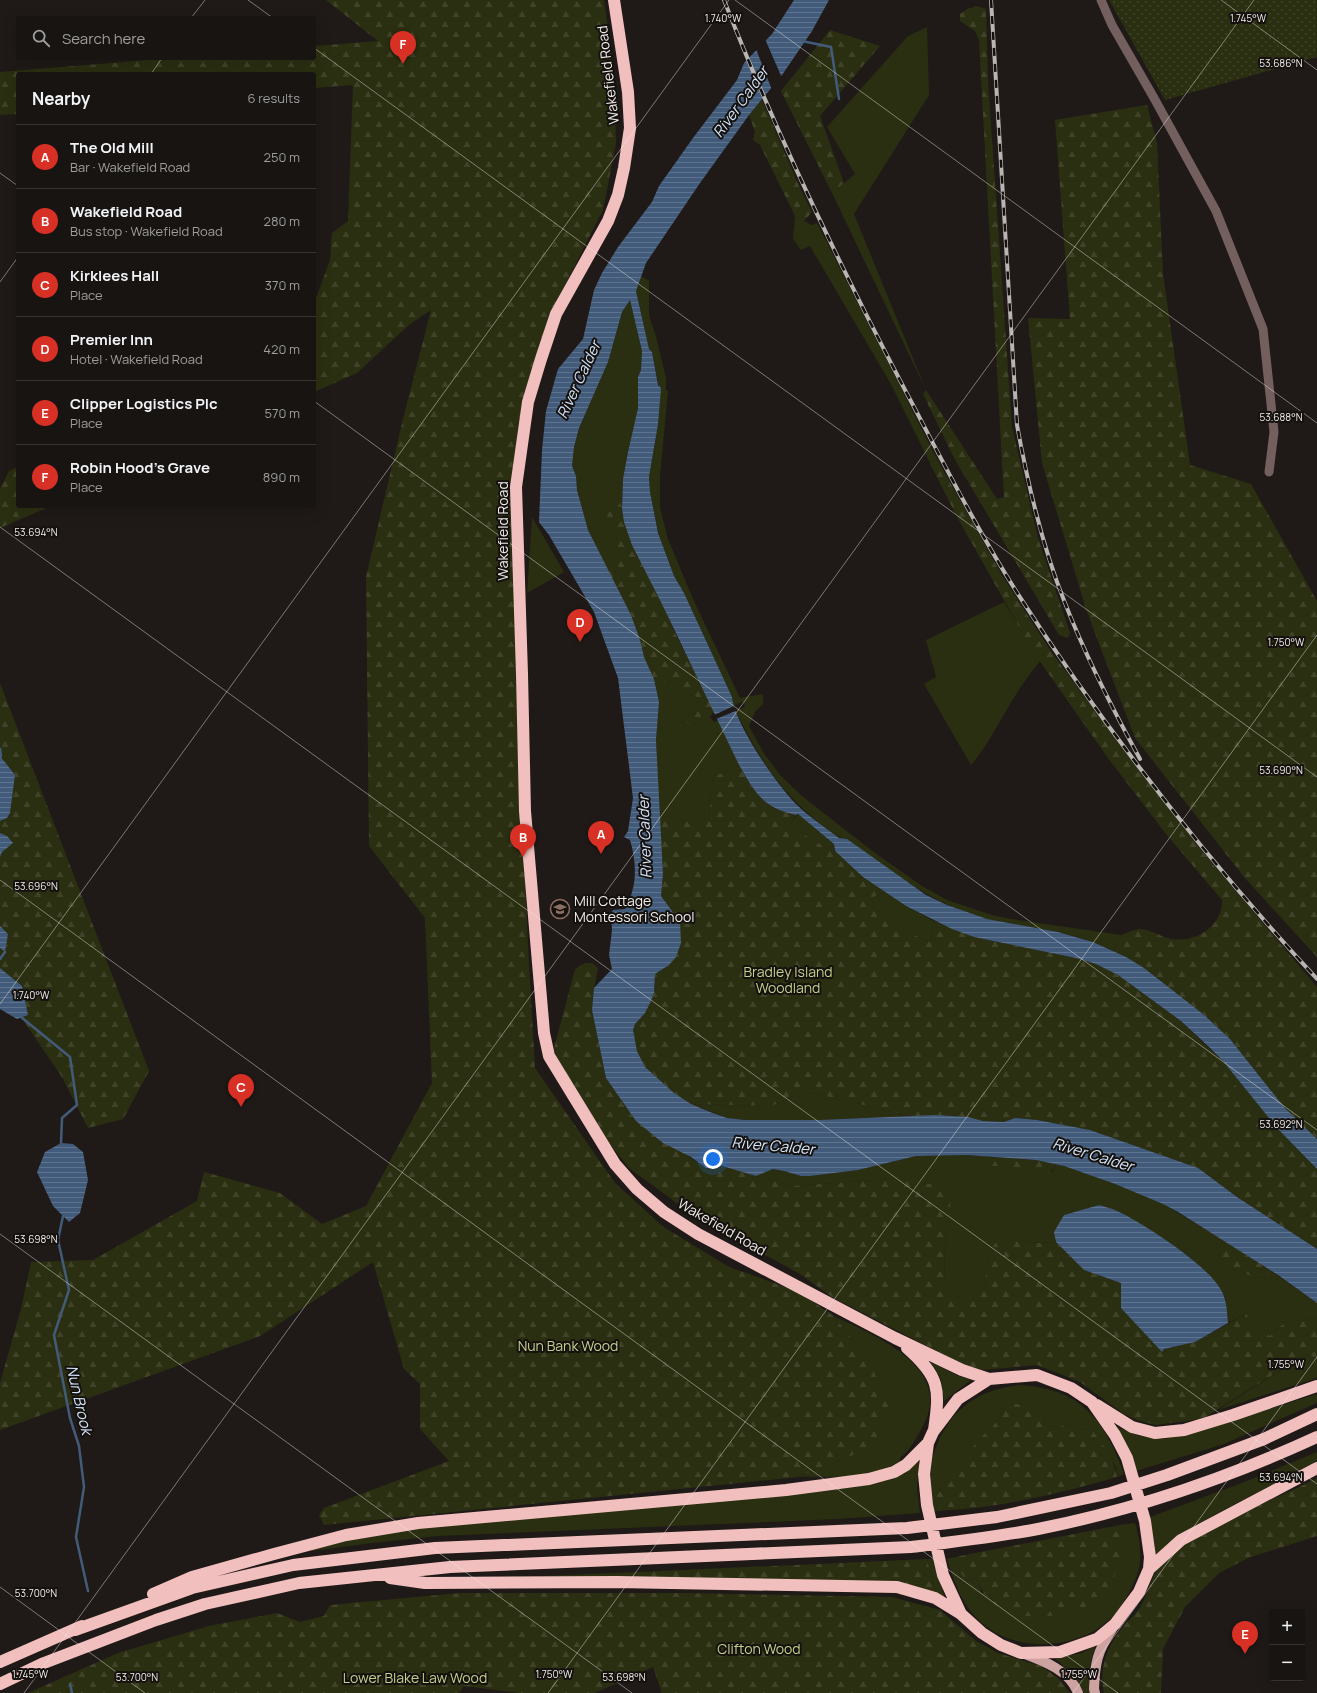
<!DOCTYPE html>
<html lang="en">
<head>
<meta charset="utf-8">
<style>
  :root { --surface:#171411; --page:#24211f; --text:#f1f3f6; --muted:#9e9e9f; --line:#363331; --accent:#d93025 }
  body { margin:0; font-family:Manrope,sans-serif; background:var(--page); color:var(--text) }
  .controls { position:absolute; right:12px; bottom:12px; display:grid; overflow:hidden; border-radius:4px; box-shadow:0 4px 16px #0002 }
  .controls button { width:36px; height:36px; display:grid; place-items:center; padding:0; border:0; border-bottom:1px solid var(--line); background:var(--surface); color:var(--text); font:20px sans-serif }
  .you { position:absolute; left:713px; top:1159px; width:14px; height:14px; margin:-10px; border:3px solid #fff; border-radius:50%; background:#1a73e8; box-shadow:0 0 0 6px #1a73e833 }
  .badge { display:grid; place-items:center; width:26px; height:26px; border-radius:50%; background:var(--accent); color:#fff; font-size:13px; font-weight:700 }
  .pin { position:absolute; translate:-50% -33px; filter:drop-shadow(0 1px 2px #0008) }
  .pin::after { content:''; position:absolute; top:21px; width:14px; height:12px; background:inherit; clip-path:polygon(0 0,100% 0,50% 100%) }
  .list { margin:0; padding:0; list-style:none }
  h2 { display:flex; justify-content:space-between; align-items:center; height:52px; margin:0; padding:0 16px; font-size:17px }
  h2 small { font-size:13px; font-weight:400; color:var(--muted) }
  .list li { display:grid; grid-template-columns:26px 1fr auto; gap:12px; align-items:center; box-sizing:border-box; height:64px; padding:0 16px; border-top:1px solid var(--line) }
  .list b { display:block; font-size:15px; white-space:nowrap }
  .list p { margin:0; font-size:13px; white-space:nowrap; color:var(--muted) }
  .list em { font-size:13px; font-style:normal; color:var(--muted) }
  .icon { flex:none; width:22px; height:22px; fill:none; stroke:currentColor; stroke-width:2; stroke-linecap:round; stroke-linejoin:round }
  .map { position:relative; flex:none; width:1317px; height:1693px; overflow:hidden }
  .search { position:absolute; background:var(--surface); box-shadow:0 4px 16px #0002; left:16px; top:16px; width:300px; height:44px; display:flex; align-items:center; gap:10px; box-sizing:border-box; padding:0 14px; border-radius:4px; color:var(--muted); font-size:15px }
  .panel { position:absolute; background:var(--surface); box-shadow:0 4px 16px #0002; left:16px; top:72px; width:300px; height:436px; border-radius:4px }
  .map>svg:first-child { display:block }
  .grass { fill:#2b2f11 }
  .forest { fill:url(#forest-firs) }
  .park { fill:url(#park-dots) }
  .water { fill:url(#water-rules) }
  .pier { fill:#1f1a17 }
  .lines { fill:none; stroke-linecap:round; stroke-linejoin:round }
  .stream { stroke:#435b7a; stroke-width:2.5 }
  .street { stroke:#735f5e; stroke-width:9 }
  .primary { stroke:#cda3a2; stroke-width:10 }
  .highway { stroke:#f1bfbd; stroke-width:12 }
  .rail-casing { stroke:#b8b5b2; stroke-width:4 }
  .rail { stroke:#15110e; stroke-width:2.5; stroke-dasharray:8; stroke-linecap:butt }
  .ticks { fill:none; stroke:#efece9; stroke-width:1; stroke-opacity:0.45 }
  .labels { text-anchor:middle; stroke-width:4; stroke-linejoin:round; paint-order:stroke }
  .street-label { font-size:14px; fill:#efece9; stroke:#15110e }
  .poi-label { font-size:14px; fill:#efece9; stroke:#15110e; text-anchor:start }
  .park-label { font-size:14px; fill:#c5d08d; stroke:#15110e }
  .water-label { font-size:15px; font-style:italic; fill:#d4e5fb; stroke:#15110e }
  .ticks-label { font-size:10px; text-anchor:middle; fill:#efece9; stroke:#15110e; stroke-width:4; stroke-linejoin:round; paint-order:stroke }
</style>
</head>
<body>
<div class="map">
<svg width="1317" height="1693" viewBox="0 0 1317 1693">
  <defs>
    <pattern id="forest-firs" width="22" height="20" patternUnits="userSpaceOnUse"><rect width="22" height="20" fill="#2b2f11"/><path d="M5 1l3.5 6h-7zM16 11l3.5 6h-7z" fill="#404328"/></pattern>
    <pattern id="park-dots" width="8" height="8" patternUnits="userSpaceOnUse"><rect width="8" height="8" fill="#2b2f11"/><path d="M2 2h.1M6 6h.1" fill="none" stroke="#404328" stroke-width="1.8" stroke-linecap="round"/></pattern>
    <pattern id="water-rules" width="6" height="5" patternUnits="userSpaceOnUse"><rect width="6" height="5" fill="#435b7a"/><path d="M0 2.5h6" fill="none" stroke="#5e738d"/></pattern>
  </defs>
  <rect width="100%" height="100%" fill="#1f1a17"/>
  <path class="grass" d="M927,27l2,68 -75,119 72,176 -94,-197 23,-19 -28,-47 81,-91z
    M795,216l5,5h4l8,4 5,-2 120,236 -7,4 -38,-77 -82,-140 -9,4 -8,-11z
    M641,276l8,5v34l7,22 10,41v12l2,1 -8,85v32l8,31 25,60 47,99 23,-4v10l-8,8 -6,14 14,26 17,23 22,21 69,54 51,36 25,14 45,15 19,4 110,16 -8,16c-39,-21 -84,-22 -126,-32 -54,-14 -96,-48 -140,-80 -11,-1 -18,-9 -26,-15 -40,-30 -64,-69 -85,-113l9,-4 -2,-6 -9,5 -2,-9 -48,-104 -10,-17 -16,-43 -8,-41 -1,-15 6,-34 4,-56 -7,-35 -3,-3 -13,-58z
    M630,300l12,51 -1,19 -3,7v31l-10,44 -5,27 -1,29 -2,-6 -15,9 12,29v12l-11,15 -18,-37 -11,-40 -1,-14 -4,-10 2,-19 5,-19 29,-66 14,-50z
    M532,517l32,55 -37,21z
    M1004,602l36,59c-13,16 -25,34 -35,52 -11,18 -20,36 -34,52l-47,-81 12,-7 -10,-37z
    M654,679l17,5 15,10 11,3 3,11 -8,7 16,5 2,-3 4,5 5,-2 20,45 -26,12 -4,40 -17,6 -33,-8 -3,-75 3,-38z
    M798,814l36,30v8l-26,-15 -18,-14z
    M885,892l21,14 28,15 -3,13 1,8h-4l-29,-16 -27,-20 1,-9z
    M1199,1039l24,22 54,67 -17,-12z
    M804,1091l106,25 -91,4h-74l-18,-2 -36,-14 81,2z
    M967,1155l9,1v10h22l54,6 4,-8 8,2 51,18 48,20 60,36 -3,6v9l13,14 8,2 14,7 11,-1 5,-6 46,32v17l-5,-2 -28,5 -14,13 -10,-6 -14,-16 -18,9 -3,-26 -11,-17 -27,-25 -32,-22 -39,-22 -17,-6 -35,10 -9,26 1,1 -19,1 -26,-5 -22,16 -5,31 -22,14 -12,-6 -5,-6 -1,-43 4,-17 -44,-49 -113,8 -35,-10 17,-7 11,2 17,5h9l48,-6 58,-14z
    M834,1316c39,19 119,50 90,108 -7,13 -13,25 -24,34v3c-32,20 -66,15 -102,16l75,-30 -4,-87z
    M1306,1354l11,4v20l-99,32z
    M931,1362l25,13 15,5 -27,21 -3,-22z
    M1020,1385c60,3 85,35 104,89l-7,3 -1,-10 -24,-37 -12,-1 -9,-5 -12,3 -14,-1 -1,-12 -8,-6 -33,-6v9l-10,15 -14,13 -32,40 -12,19 3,13h-5c-3,-14 -5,-29 -3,-43 1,-8 4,-16 7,-23 15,-38 44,-56 83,-60z
    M1317,1394v9l-93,41 -88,27 -8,-22 -11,-22 23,9 25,3 47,-12z
    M1317,1452v9l-105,55 -21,12 -37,30 1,-13 -5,-28 92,-34z
    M919,1461l-2,27 3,25 -82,6 -401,17 -65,7 -60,8 -2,-2 39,-10 70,-11 438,-41 18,-3 15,-5z
    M1135,1523c4,13 6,25 5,39 -1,11 -6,21 -11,31 -5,9 -12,20 -20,27 -33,30 -92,33 -126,4 -21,-17 -28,-41 -36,-65l8,-2 7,18 6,6 8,-3 6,15 138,-33v-35z
    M927,1559h6l12,39 -9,-5z
    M638,1572v5h-120z
    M1093,1647h2l-4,14 -2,16 1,16h-6c-7,-16 -17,-23 -29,-35l27,-5z"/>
  <path class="forest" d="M326,0h278l10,73 2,70 -13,67 -55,108 -30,107 -7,74 17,448 7,121 80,115 47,43 67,41 68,24 37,25 35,44 20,48 -16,39 -75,30 -474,48 -5,-10 5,-7 125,-47 -29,-32v-45l-16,-15 -31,-107 -113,74 -260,94v-47l21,-74 10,-47 62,-2 104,-59 7,-29 76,21 42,31 44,-18 66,-123 -7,-165 -56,-72 -3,-269 37,-158 28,-109 -21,14 -53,49 -43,19v-88l16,-44 2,-27 16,-12 5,-136 -39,3v-14h-296v40l-18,1v-43l173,-14h141v-12l64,-5z
    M977,6l9,3 2,73 24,345 26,111 32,95 -2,5 -9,-3 -105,-177 -31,-64 3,-4 71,109 7,-2 -25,-456 -4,-10 -15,-10v-7l7,-5z
    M830,30l50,16 -60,70 24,67 -12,10 -51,-102z
    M762,100l37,86 13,26 -8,9 -4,1 -5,-6 -35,-71 -7,-5 2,-8 -6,-17z
    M1147,105l10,38 6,131 27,191 61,19 66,117v356l-73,-80 -109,-139 -48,-126 -45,-149 -14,-145 42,1 -15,-199z
    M937,459l66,118 47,73 33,45 118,155 116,137v152l-33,-32 -54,-68 -27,-25 -59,-46 -31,-17 8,-16c6,-2 12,-5 18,-6 8,-1 23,8 32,10 25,4 52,-13 51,-39l-56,-66 -58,-76 -74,-105 -77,-136 -27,-54z
    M18,467v39h33l-51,22v-39l9,-18z
    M612,499l8,3 55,131 39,78 -6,9 -17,7 -5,-6 14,-13 -3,-11 -11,-3 -16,-10 -16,-5 -10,-22 -13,-42 -25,-48 11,-15v-12l-12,-29z
    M0,683l149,388 -26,48 -35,9 -26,-51 -41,-60 7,-2 -6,-29 -22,-18v-20l5,3 3,-17 -8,-8v-69l7,-21 -7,-3v-12l7,-3 3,-5 5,-38 -15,-19z
    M739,765c17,29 23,42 57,50l-6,8 18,14 26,15 1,-1 28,26 22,15 -12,5 -1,9 27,20 29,16h4l-1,-8 3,-13 40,16 102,21 20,6 22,11 63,46 18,18 61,77 17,12 40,41v80l-80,-52 -39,-29 -108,-38 -53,-10 -22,-2 -11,4 -21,-1 -15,-4 -58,-1 -106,-25 -32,15 -81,-2 -17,-11 -29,-26 -8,-16 -4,-21 2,-6 10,-11 6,-12 3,-8 1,-19 14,-9 11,-43 -19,-26 2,-22 -4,-59 33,8 17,-6 4,-40z
    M585,963h7l6,5 -4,20 -2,22 14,68 30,43 70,47 16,-2 69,20 113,-8 48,11 -4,38 -4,17 1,43 5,6 11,6 23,-14 5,-31 6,-11 16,-5 26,5 19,-1 28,28 37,13 1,25 40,44 2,-3 31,-7 51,-28 14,16 10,6 14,-13 28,-5 5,2v38l-11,-4 -104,65 -47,6 -18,-5 -13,-6 -44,-32 -43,-17 -55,5 -20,-6 -130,-67 -32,-23 -85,-47 -34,-21 -52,-38 -24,-30 -48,-78 -3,-12 21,-79z
    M976,1156l60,4 20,4c-5,10 -11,12 -21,15l-5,-9 -32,-4h-22z
    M1223,1240l48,31 -5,6 -11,1 -14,-7 -8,-2 -14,-14 1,-9z
    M1003,1401l33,7 8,6 1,12 14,1 12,-3 9,5 12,1c11,15 22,28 25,47 -58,17 -118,31 -179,34l-3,-13 12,-19 32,-40 14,-13 10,-15z
    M1317,1478v58l-69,22 -29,15 -34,34 -22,42 -2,44h-57c-6,-25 4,-48 20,-67 3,-5 8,-8 12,-13 12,-14 13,-35 25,-48 38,-40 107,-61 156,-87z
    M1120,1525c0,11 1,23 0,34 -1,6 -4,12 -6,17 -1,4 -2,9 -4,12 -20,28 -81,37 -110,20 -12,-7 -19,-18 -24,-30l-8,3 -6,-6 -7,-18z
    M927,1559l9,34 -95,-12 -203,-4v-5z
    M460,1593h220l212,4 48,13 36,31 22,12 43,13 17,12 12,15h-408l-9,-26 -58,26h-76l-55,-7 -5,7h-431l90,-40 91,-27 68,-13 23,9 24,-6 6,-11z"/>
  <path class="park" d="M1109,0h208v57l-152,43z"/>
  <path class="water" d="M794,0h35l-17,31 -30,44 -33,40 -49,68 -54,80 -10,28 13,58 3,3 6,33 3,3 -3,36 -9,53 1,15 8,41 16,43 10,17 48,104c3,27 44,87 64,107 13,13 29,23 43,34l8,1 79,56 21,10 40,14 71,13 35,10 33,15 18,11 59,46 27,25 54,68 33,32v30l-40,-41 -54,-67 -13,-13 -29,-27 -63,-46 -22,-11 -20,-6 -102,-21 -22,-8 -46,-23 -43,-29 -28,-26 -1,-7 -36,-30 -2,1c-34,-8 -40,-21 -57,-50l-76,-159 -31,-61 -8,-23 -2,-14 1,-29 5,-27 10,-44v-31l3,-7 1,-19 -12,-51 -8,12 -14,50 -29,66 -5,19 -2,19 4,10 1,14 11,40 43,85 9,25 4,17 10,22 5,23 -3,38 7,134 -2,22 19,26 1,21 -5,14 -7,8 -14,9 -1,19 -3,8 -6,12 -10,11 -2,6 4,21 8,16 29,26 17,11 19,8 17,6 18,2h74l116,-5 33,2 15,4 21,1 11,-4 22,2 53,10 108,38 39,29 80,52v54l-39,-28 -100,-63 -15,-8 -48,-20 -51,-18 -28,-6 -69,-5 -51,1 -58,14 -48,6h-9l-17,-5 -11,-2 -17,7 -34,-10 -16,2 -15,-11 -28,-14 -27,-22 -30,-43 -14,-68 2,-22 18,-19 -3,-14 3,-25 -1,-17 2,-3 12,-1c2,-6 6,-11 7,-17 5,-16 3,-36 -2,-52l-6,-3 4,-6 5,-33 -15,-120 -24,-66 -45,-77 -10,-13 3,-72 4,-39 12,-42 25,-30 11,-49 8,-17 16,-26 34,-45 7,-16 34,-48 44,-58 7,-17 28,-29z
    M0,756l15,19 -5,38 -3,5 -7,3z
    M0,833l7,3 6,7 -11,9 -2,5z
    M0,926l8,8 -3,18 -5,-4z
    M0,968l22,18 6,29 -11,4 -17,-10z
    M61,1143l12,1 10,8 5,28 -8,33 -11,9 -16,-16 -16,-34 8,-20z
    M1099,1205c6,2 12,3 18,6 26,12 91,54 104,79 6,10 6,22 7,33l-33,19 -31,7 -2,3 -41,-44v-25l-37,-13 -28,-28 -2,-10 10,-17z"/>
  <path class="pier" d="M765,39l17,39 -10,12 -16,-41z
    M736,705l2,5 -22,9 -2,-4z"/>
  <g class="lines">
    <path class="stream" d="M802,41l29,6 8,52
      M0,749l1,7
      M0,959l5,-7
      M21,1017l49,40 7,48 -15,13 -1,25
      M63,1216l-5,24 11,50 -15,45 16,83 9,28 5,41 -8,50 12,54
      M70,1684l2,9"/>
    <path class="street" d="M1101,0l11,25 42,73 62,113 47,118 11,103 -5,40"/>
    <path class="primary" d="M1025,1654c19,7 45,17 53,39
      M1095,1693l-1,-4c1,-26 3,-37 18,-60"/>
    <path class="highway" d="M614,0l14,92 2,36 -6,40 -6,27 -10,26 -52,93 -15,45 -13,43 -12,85 6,187 3,137 19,222 5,23 66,108 22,25 27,23 34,22 197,104 67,32 27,9
      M907,1348c33,29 33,41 27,82
      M1037,1375l34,13 21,14 23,33 12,23 18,63 5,36 -1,12 -10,23 -24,32 -18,15 -37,13 -39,1 -20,-8 -19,-12 -21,-19 -18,-39 -16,-70 -3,-31 4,-31 5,-11 25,-33 31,-20z
      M1097,1405l35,22 23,6 29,-3 49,-15 84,-29
      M1149,1569l32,-29 136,-72
      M390,1578l35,5 192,-1 280,5 38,11 26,16
      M153,1594l39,-17 82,-23 72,-19 72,-12 368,-33 83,-11 25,-7 12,-7 22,-22
      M75,1630l117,-42 101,-23 142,-17 472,-20 90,-11 114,-24 56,-18 97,-36 53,-25
      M0,1662l82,-36
      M0,1684l44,-21 112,-43 49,-16 94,-21 151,-16 461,-20c42,-5 85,-10 127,-18 96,-19 190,-51 279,-92"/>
    <g class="rail-casing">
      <path id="rail" d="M724,0c52,133 114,262 180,388 36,68 71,138 112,203 88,137 190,268 301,388
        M991,0l26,425c11,60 25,121 48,178 21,54 47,105 75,156"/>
    </g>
    <use href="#rail" class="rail"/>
  </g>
  <path class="ticks" d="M248,0l25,18M735,0l582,423M1221,0l96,70M191,18l14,-18M314,48l1003,729M151,74l11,-16M0,173l18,13M0,282l18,-25M314,401l1003,729M0,527l1317,957M0,880l1118,813M0,1004l729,-1004M0,1234l632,459M0,1587l145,106M24,1693l1230,-1693M548,1693l769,-1058M1073,1693l244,-336"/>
  <defs>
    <g id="school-ring" transform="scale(1)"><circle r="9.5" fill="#15110e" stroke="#8d6e63" stroke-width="1.5"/><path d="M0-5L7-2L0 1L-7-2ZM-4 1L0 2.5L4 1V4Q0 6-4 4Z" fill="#8d6e63"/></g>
  </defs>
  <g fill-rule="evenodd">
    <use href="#school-ring" x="560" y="909"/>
  </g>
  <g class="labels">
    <g class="street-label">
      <text transform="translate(608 75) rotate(-97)" y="5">Wakefield Road</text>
      <text transform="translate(503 531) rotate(-90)" y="5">Wakefield Road</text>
      <text transform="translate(722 1227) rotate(30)" y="5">Wakefield Road</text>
    </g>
    <g class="poi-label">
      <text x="574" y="906">Mill Cottage<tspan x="574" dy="16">Montessori School</tspan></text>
    </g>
    <g class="park-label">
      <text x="788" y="977">Bradley Island<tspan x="788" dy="16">Woodland</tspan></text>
      <text x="568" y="1351">Nun Bank Wood</text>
      <text x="759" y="1654">Clifton Wood</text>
      <text x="415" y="1683">Lower Blake Law Wood</text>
    </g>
    <g class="water-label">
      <text transform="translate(741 102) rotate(-54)" y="5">River Calder</text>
      <text transform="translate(579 380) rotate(-65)" y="5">River Calder</text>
      <text transform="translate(645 837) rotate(-92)" y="5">River Calder</text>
      <text transform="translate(773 1146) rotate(5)" y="5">River Calder</text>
      <text transform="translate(1093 1155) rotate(17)" y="5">River Calder</text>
      <text transform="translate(79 1400) rotate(77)" y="5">Nun Brook</text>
    </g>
  </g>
  <g class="ticks-label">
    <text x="1248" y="22">1.745°W</text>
    <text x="723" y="22">1.740°W</text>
    <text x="1281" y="67">53.686°N</text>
    <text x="1281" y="421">53.688°N</text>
    <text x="36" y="536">53.694°N</text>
    <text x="1286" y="646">1.750°W</text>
    <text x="1281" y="774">53.690°N</text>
    <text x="36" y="890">53.696°N</text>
    <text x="31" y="999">1.740°W</text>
    <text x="1281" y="1128">53.692°N</text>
    <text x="36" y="1243">53.698°N</text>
    <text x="1286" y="1368">1.755°W</text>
    <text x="1281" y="1481">53.694°N</text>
    <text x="36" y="1597">53.700°N</text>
    <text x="30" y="1678">1.745°W</text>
    <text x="554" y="1678">1.750°W</text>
    <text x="1079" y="1678">1.755°W</text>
    <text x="137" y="1681">53.700°N</text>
    <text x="624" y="1681">53.698°N</text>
  </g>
</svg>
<div class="controls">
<button>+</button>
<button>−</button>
</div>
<div class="you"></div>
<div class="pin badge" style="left:601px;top:854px">A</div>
<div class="pin badge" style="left:523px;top:857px">B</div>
<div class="pin badge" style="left:241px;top:1107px">C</div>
<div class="pin badge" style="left:580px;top:642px">D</div>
<div class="pin badge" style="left:1245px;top:1654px">E</div>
<div class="pin badge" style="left:403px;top:64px">F</div>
<div class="search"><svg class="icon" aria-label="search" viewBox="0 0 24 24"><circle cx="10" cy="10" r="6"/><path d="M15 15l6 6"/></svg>Search here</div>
<section class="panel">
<h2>Nearby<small>6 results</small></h2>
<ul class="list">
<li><span class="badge">A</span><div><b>The Old Mill</b><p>Bar · Wakefield Road</p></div><em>250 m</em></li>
<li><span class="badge">B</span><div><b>Wakefield Road</b><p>Bus stop · Wakefield Road</p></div><em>280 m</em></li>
<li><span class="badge">C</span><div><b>Kirklees Hall</b><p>Place</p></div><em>370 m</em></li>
<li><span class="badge">D</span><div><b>Premier Inn</b><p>Hotel · Wakefield Road</p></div><em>420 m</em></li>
<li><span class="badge">E</span><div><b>Clipper Logistics Plc</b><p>Place</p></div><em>570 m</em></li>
<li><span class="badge">F</span><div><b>Robin Hood's Grave</b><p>Place</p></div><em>890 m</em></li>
</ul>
</section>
</div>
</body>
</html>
